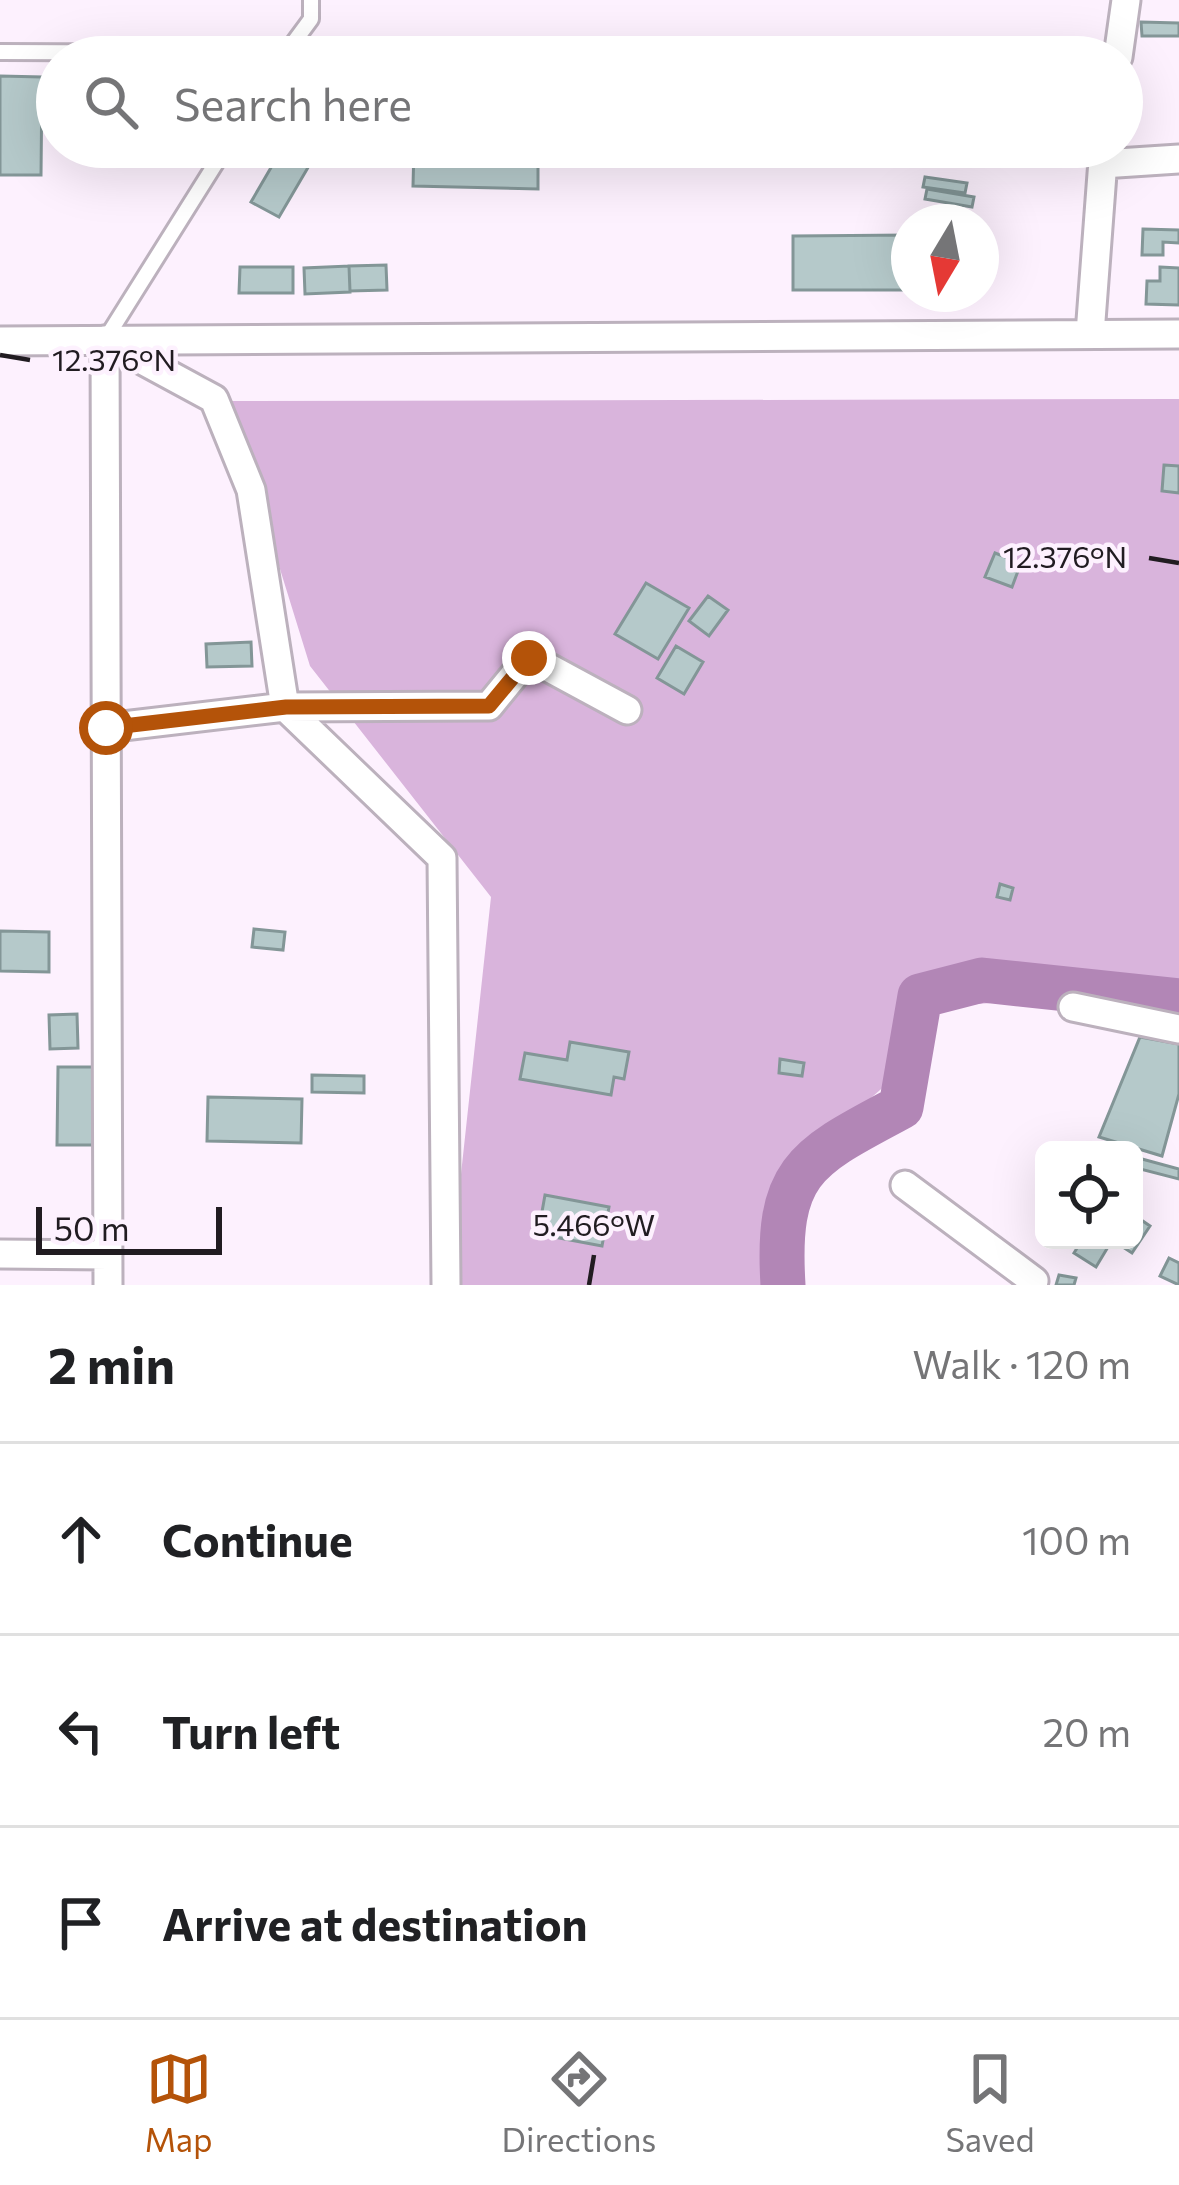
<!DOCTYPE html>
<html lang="en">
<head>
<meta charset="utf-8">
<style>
  :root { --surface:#fff; --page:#f2f2f2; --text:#202124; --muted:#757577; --line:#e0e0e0; --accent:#b45309 }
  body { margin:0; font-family:Commissioner,sans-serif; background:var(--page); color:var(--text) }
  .controls { position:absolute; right:36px; bottom:36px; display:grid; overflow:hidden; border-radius:18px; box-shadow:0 12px 48px #0002 }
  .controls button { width:108px; height:108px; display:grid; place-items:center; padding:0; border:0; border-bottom:3px solid var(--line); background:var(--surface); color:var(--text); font:60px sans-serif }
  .compass { position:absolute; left:891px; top:204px; width:108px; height:108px; border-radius:50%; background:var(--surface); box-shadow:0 12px 48px #0002; rotate:190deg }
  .scale { position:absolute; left:36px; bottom:30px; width:186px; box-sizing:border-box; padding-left:12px; border:6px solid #211c21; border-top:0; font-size:33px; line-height:42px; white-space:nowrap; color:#211c21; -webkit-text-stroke:9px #fdf1fe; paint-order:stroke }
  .stop { position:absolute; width:36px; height:36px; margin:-27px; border:9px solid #b45309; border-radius:50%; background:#fff }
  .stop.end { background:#b45309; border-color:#fff; box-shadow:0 3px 12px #0008 }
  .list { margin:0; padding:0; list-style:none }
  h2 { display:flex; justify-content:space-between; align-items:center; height:156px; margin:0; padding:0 48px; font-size:51px }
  h2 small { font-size:39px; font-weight:400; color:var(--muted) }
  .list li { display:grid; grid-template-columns:78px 1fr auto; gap:36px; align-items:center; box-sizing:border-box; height:192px; padding:0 48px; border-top:3px solid var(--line) }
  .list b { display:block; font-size:45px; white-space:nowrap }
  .list em { font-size:39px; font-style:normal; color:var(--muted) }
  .icon { flex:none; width:66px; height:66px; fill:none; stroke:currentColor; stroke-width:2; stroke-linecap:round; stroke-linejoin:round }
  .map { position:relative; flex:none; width:1179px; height:1285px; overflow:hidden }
  .search { position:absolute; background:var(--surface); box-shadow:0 12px 48px #0002; left:36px; right:36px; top:36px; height:132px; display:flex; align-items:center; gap:30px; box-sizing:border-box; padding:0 42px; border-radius:66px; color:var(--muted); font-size:45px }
  .sheet { height:732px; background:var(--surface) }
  nav { display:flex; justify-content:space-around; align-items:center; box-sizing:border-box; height:168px; border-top:3px solid var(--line); background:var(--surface); font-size:33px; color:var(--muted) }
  nav a { display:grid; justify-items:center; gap:6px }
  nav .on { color:var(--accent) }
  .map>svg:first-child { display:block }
  .green { fill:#d9b4dc }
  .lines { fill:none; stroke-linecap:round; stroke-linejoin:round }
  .river { stroke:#b286b6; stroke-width:45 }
  .building { fill:#b5c9ca; stroke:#839697; stroke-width:3 }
  .lane-casing { stroke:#bcb1bd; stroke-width:20 }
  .street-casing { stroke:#bcb1bd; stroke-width:33 }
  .lane { stroke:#fff; stroke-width:14 }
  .street { stroke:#fff; stroke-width:27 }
  .route { stroke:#b45309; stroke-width:15 }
  .ticks { fill:none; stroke:#211c21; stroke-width:4.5 }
  .ticks-label { font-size:30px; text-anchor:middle; fill:#211c21; stroke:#fdf1fe; stroke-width:9; stroke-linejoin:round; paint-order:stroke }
</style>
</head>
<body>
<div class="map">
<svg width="1179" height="1285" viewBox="0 0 1179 1285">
  <rect width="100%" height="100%" fill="#fdf1fe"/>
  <path class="green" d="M1179,399v589l-238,19 -45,69 -113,99 -17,110h-317l42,-388 -181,-231 -82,-265z"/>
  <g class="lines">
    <path class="river" d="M783,1285c-7,-115 22,-127 118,-178l19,-111 62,-16 197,21"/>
  </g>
  <path class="building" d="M1141,22l38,1v13h-37z
    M0,76l42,1 -1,98h-41z
    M283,147h37l-41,70 -28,-15z
    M414,147h124v42l-125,-3z
    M831,147h28v5l-27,3z
    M925,177l42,6 -2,10 -42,-6z
    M927,189l47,8 -2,10 -47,-8z
    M1143,229l36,1v13l-16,-1v13h-21z
    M909,235v55h-116v-54z
    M386,265l1,25 -37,1 -1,-25z
    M349,266l1,26 -45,2 -1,-26z
    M240,267h53v26h-54z
    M1160,267l19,1v37l-33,-1 1,-23h13z
    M1164,465l15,1v27l-17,-2z
    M995,553l26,10 -9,24 -27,-10z
    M646,583l43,25 -31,51 -43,-25z
    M708,596l20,14 -19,26 -20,-15z
    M251,642l1,24 -45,1 -1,-23z
    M676,646l27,16 -19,32 -27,-16z
    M1000,884l13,4 -3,12 -13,-3z
    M254,929l31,3 -2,18 -31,-3z
    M0,931l49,1v40l-49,-1z
    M77,1014l1,34 -28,1 -1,-34z
    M1140,1037l39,7v50l-17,62 -63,-19z
    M570,1042l59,10 -5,27 -10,-2 -3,18 -91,-16 5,-26 42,7z
    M780,1059l24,4 -2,13 -23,-3z
    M58,1067h47v78h-48z
    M312,1075l52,1v17l-52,-1z
    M208,1097l94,2 -1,44 -94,-2z
    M1142,1159l37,10v10l-39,-10z
    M545,1195l64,12 -7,39 -64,-12z
    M1134,1215l16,11 -18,27 -20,-13h22z
    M1082,1240l26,7 -12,20 -22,-14z
    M1169,1258l10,5v22l-19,-9z
    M1059,1275l17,3 -2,7h-18z"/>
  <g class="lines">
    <g class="lane-casing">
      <path id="lane" d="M0,52l285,1
        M283,57l28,-38v-19
        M105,340l121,-193"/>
    </g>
    <g class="street-casing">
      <path id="street" d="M1118,57l8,-57
        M1102,164l77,-5
        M1090,334l14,-187
        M0,341l1179,-7
        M106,728l179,-21 204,-1 40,-49 98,53
        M1073,1007l106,22
        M905,1185l129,96 -1,4
        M0,1254l108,1
        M108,1285l-3,-945 109,59 37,91 34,217 157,151 4,427"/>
    </g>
    <use href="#lane" class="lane"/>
    <use href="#street" class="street"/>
  </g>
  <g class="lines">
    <path class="route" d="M106,728l180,-21 203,-1 40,-48"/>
  </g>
  <path class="ticks" d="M0,355l30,5M1149,558l30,5M589,1285l5,-30"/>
  <g class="ticks-label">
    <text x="114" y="371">12.376°N</text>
    <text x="1065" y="568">12.376°N</text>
    <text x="594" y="1236">5.466°W</text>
  </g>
</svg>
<div class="controls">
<button><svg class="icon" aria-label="locate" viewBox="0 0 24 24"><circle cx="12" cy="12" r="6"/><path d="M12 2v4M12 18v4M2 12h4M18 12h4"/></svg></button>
</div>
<svg class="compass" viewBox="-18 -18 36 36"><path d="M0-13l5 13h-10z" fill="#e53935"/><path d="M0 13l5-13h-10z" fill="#757577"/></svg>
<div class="scale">50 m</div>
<div class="stop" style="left:106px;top:728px"></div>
<div class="stop end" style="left:529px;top:658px"></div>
<div class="search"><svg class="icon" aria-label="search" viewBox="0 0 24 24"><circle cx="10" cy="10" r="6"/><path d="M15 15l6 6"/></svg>Search here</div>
</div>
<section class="sheet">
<h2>2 min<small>Walk · 120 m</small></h2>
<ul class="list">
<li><svg class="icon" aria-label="ahead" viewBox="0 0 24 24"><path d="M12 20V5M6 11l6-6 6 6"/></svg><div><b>Continue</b></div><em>100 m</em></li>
<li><svg class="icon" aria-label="left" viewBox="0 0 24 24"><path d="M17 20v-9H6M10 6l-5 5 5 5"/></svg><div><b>Turn left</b></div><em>20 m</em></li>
<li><svg class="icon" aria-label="arrive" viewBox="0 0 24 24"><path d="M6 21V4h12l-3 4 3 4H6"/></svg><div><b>Arrive at destination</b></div></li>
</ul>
</section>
<nav>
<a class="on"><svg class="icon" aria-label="map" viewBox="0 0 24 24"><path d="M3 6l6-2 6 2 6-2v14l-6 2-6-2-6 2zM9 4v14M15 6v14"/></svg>Map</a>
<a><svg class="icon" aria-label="directions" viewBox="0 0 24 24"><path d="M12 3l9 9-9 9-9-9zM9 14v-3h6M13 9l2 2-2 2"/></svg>Directions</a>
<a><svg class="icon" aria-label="saved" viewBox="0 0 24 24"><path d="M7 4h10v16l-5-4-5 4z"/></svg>Saved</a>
</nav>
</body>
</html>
